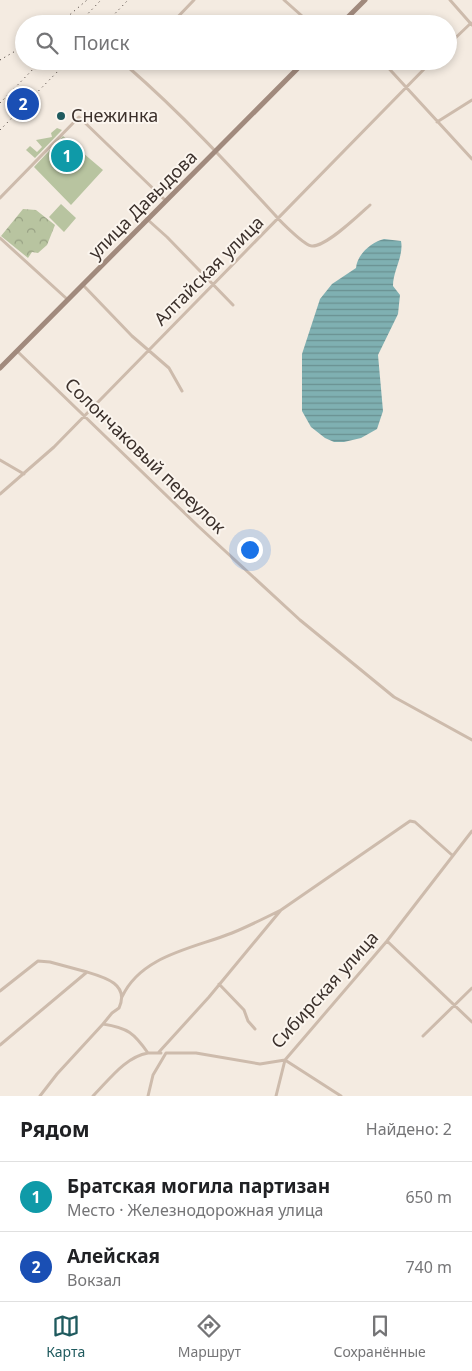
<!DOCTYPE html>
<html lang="ru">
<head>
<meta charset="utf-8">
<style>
  :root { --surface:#fff; --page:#f6f6f6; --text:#202124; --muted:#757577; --line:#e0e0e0; --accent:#1f5a5e }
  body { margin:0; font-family:"Noto Sans",sans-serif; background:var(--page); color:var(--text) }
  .you { position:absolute; left:249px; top:549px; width:18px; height:18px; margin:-12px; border:4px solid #fff; border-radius:50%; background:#1a73e8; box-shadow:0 0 0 8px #1a73e833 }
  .badge { display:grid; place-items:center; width:32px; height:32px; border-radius:50%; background:var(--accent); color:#fff; font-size:16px; font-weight:700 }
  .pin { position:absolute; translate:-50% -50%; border:2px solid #fff; box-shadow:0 1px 5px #0006 }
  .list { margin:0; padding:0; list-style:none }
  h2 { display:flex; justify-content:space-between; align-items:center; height:65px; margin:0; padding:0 20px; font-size:21px }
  h2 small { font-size:16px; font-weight:400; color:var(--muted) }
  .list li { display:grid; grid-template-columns:32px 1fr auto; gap:15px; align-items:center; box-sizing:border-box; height:70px; padding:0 20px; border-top:1px solid var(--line) }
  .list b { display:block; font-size:19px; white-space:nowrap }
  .list p { margin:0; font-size:16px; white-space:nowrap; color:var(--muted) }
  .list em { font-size:16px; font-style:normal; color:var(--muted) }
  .icon { flex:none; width:28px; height:28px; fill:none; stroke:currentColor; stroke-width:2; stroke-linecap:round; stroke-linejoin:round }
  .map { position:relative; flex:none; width:472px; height:1096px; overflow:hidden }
  .search { position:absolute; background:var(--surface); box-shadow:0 2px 8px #0003; left:15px; right:15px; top:15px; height:55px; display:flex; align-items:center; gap:12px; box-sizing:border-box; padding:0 18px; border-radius:28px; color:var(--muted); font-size:19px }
  .sheet { height:205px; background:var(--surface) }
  nav { display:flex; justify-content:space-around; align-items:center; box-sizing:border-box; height:70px; border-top:1px solid var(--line); background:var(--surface); font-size:14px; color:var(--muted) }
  nav a { display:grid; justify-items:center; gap:2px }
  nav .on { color:var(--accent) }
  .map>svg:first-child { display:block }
  .green { fill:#b8c4a0 }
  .forest { fill:url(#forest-crowns) }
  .water { fill:url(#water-rules) }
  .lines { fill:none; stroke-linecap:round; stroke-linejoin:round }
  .street { stroke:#cdbbac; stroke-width:3 }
  .secondary { stroke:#a18a7d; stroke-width:5 }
  .rail { stroke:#3b302b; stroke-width:1; stroke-dasharray:1 4; stroke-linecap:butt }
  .poi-dot { fill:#1f5a5e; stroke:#fbf5ee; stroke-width:2 }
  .labels { text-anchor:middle; stroke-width:4; stroke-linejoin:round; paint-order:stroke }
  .poi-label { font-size:18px; fill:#3b302b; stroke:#fbf5ee; text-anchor:start }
  .street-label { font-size:18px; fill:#3b302b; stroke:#fbf5ee }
</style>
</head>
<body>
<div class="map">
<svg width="472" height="1096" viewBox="0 0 472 1096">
  <defs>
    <pattern id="forest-crowns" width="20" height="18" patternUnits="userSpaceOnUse" patternTransform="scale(1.25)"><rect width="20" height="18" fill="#b8c4a0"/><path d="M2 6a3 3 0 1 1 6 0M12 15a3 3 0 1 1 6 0" fill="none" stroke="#97a083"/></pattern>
    <pattern id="water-rules" width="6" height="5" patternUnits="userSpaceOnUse" patternTransform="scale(1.25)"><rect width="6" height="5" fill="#7fb0b2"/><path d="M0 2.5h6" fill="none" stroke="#699091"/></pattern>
  </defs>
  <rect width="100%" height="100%" fill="#f4ebe1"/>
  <path class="green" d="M57,128l5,2 -27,28 -9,-8 4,-4 7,6 5,-5 -6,-7 16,-3 -1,-4z
    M63,136l40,34 -32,35 -37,-38z
    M61,204l15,14 -12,14 -15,-15z"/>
  <path class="forest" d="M23,209l13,1 19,15 -8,20 -9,8 -6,-1 -4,6 -27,-22z"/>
  <path class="water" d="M384,239l17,2c3,15 -8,29 -8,45l7,9 -2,19 -20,41 5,56 -6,18 -16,9 -17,4h-10l-9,-4 -14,-11 -9,-16v-57l18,-55 12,-15 24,-16c1,-14 16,-26 28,-29z"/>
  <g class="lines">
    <path class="street" d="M284,0l27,24
      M450,0l22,25
      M171,24l23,-24
      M448,45l23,-22
      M133,61l-5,6c53,46 100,97 147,148 6,7 30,31 37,31 14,1 48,-32 58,-41
      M382,61l90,98
      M437,122l35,-22
      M0,198l79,-81 87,84
      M148,220l19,17 66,68
      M0,238l67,61
      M83,285l49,51 37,32 13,23
      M17,351l181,175 102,94 94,77 78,43
      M0,460l24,14
      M0,494l54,-47 378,-386
      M281,910l129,-89 5,1 37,33
      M387,941l85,81
      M87,972c17,5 43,12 32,36l-7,5 -9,11c25,4 31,9 45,29h13
      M219,984l25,26 4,11 7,8
      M0,991l38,-30 12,1 37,10 -87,73
      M122,997c19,-42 73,-49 110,-64 17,-7 33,-15 49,-23l-72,87 -50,55
      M423,1036l49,-48
      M40,1096l17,-22 46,-50
      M93,1096c16,-16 32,-39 55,-43
      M148,1096l5,-21 13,-22h30l64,11 25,-4 102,-119 85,-110
      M276,1096l9,-36 56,36"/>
    <path class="secondary" d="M341,24l24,-24
      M0,368l305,-307"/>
    <path class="rail" d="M59,24l28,-24
      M78,24l23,-24
      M105,24l23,-24
      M0,60l24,-14
      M0,103l41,-42
      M0,130l68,-69"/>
  </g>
  <circle class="poi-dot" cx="61" cy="116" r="5"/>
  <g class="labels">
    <g class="poi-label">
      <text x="71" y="122">Снежинка</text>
    </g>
    <g class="street-label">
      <text transform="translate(143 205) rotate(-45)" y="6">улица Давыдова</text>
      <text transform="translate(209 271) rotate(-45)" y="6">Алтайская улица</text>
      <text transform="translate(145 456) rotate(44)" y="6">Солончаковый переулок</text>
      <text transform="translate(325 990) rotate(-48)" y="6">Сибирская улица</text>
    </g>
  </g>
</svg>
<div class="you"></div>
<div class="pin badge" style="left:67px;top:156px;background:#0f9aa8">1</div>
<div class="pin badge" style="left:23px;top:104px;background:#1a4fb4">2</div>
<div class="search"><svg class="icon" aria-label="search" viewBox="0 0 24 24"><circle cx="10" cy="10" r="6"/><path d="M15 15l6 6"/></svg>Поиск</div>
</div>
<section class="sheet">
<h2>Рядом<small>Найдено: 2</small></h2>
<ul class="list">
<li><span class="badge" style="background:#0f9aa8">1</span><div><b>Братская могила партизан</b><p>Место · Железнодорожная улица</p></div><em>650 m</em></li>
<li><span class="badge" style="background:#1a4fb4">2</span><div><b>Алейская</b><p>Вокзал</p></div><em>740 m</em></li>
</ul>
</section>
<nav>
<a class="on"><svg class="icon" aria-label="map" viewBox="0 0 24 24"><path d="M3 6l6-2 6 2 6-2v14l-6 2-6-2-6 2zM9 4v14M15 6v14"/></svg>Карта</a>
<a><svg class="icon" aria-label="directions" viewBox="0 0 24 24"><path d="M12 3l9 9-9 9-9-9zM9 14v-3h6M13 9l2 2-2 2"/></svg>Маршрут</a>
<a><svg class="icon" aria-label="saved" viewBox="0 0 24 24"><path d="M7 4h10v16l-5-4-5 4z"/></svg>Сохранённые</a>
</nav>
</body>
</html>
